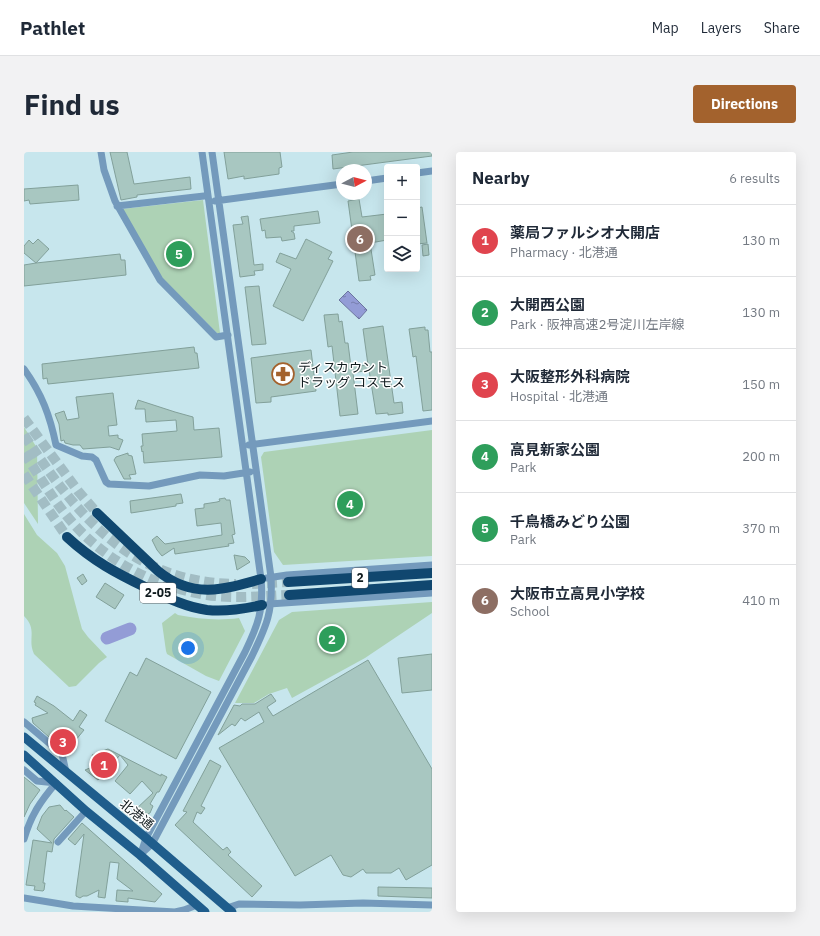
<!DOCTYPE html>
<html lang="en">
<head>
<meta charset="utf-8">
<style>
  :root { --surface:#fff; --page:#f2f2f3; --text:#1f2937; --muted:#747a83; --line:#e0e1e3; --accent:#a3622d }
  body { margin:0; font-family:"IBM Plex Sans","Noto Sans JP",sans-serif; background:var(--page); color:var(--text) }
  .controls { position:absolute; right:12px; top:12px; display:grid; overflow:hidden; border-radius:4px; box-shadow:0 4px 16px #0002 }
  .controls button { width:36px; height:36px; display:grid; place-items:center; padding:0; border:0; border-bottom:1px solid var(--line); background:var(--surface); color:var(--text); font:20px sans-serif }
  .compass { position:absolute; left:312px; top:12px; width:36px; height:36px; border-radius:50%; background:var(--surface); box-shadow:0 4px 16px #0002; rotate:83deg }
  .you { position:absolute; left:164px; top:496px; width:14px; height:14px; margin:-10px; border:3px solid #fff; border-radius:50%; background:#1a73e8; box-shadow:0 0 0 6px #1a73e833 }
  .badge { display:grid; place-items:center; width:26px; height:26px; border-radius:50%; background:var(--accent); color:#fff; font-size:13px; font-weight:700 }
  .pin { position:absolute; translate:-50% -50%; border:2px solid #fff; box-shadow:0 1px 4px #0006 }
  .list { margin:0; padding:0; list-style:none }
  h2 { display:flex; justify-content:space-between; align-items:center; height:52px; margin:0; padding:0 16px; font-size:17px }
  h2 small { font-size:13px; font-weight:400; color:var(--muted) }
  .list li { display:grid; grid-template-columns:26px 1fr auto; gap:12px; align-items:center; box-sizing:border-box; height:72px; padding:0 16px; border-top:1px solid var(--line) }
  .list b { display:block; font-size:15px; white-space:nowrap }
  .list p { margin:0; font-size:13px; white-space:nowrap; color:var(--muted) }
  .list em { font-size:13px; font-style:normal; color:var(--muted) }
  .icon { flex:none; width:22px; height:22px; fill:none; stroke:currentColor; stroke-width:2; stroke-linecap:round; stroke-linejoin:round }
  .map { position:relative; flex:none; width:408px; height:760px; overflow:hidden; border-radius:4px }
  header { display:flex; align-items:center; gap:24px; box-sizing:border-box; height:56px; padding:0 20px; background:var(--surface); border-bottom:1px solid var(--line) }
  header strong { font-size:19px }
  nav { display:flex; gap:22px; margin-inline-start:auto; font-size:14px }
  .intro { display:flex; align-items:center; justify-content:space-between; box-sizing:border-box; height:96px; padding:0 24px }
  h1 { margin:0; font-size:28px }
  .button { padding:10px 18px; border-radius:4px; background:var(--accent); color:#fff; font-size:14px; font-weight:700 }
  main { display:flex; gap:24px; padding:0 24px }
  aside { flex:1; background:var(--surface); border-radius:4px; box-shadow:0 4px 16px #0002 }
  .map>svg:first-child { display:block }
  .park { fill:#add2b5 }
  .water { fill:url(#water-ripples); stroke:#6c759f }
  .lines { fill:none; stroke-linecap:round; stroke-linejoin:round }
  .river { stroke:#939cd6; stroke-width:13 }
  .building { fill:#a8c7c1; stroke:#82a09a }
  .highway-tunnel { stroke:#a2bdc4; stroke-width:10; stroke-dasharray:10 5; stroke-linecap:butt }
  .minor { stroke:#749abc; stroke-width:7 }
  .major { stroke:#1f5d8c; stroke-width:9 }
  .highway { stroke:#10476f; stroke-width:10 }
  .labels { text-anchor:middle; stroke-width:3; stroke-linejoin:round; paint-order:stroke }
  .shield { fill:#fff; stroke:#585f62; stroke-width:1 }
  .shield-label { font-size:12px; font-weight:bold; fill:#101b1e }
  .poi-label { font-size:13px; fill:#101b1e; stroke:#fff; text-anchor:start }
  .street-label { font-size:13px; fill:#101b1e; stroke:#fff }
</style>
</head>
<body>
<header>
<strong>Pathlet</strong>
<nav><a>Map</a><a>Layers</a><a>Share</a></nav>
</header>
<div class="intro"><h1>Find us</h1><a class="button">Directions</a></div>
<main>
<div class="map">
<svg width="408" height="760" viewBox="0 0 408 760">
  <defs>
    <pattern id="water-ripples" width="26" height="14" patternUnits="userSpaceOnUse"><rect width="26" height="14" fill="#939cd6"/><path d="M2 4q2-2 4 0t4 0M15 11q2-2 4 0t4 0" fill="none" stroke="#777ead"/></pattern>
  </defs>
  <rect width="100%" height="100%" fill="#c7e6ed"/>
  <path class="park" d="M179,48l17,133h-3l-56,-56 -39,-68z
    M0,275l13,21 1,76 -14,-21z
    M408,278v126l-149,9 -9,-13 -13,-95 3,-5z
    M0,362l13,21 20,18 8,13 17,63 6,8 19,20 -8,6 -23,23 -7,1 -35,-33c-7,-15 4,-24 -10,-38z
    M408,450v11l-67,45 -73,40 -5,-10 -18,6 -15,9h-19l44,-83 13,-8z
    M151,461l3,2c21,4 40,6 61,3l6,13 -26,50 -13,-5 -39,-22 -1,-3 -4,-28z"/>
  <path class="water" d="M324,139l19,19 -8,9 -20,-19z"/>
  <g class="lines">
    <path class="river" d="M83,486l23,-9"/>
  </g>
  <path class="building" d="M86,0h17l7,32 56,-7 1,12 -54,6v2l-16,3z
    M200,0h56l2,15 -3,1v6l-35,5v-3l-16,3z
    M329,0h78l1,4 -99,13 -1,-14z
    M54,33l1,15 -49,4 -1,-4 -5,1v-12z
    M335,47l3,18 25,-3v26l-17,3 5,32 -5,1 1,4 -12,1 -11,-80z
    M398,55l5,36 -10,1v-36z
    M294,59l2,12 -26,3v5h-3l3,2 1,6 -13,2 -1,-4 -15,1 -1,-8 -3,1 -2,-12z
    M224,64l6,49 9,-1v6l-9,1 1,4 -15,2 -7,-52 10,-1 -2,-7z
    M14,87l11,10 -13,14 84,-9 1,6h4l1,15 -102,11v-21l12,-2 -12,-10v-7l5,-6 4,4z
    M282,87l26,13 -4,7 5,2 -30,60 -30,-15 18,-37 -15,-7 4,-9 16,6z
    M404,92l1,11 -6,1 -1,-11z
    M235,134l7,58 -14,1 -7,-58z
    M314,162l1,8 3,-1 3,22h3l3,24 17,-2 -5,-36 20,-3 11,77 8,-1 1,11 -15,2v-2l-12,1 -7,-44 -16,3 5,41 -18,2 -8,-70 -4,1 -4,-32z
    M401,175v3h3l2,22h2v58l-9,1 -7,-55 -3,1 -4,-28z
    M170,195l1,6h2l2,15 -151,16 -1,-6 -4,1 -1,-15z
    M287,198l5,41 -45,6v5l-15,1 -5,-45z
    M89,241l4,32 -9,1 1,10 9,-1v3l5,2 -4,10 -9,-3 -27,2 -3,-4h-7l-8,-2 -1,-3 -3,1 -2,-17 -4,-10 9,-3 3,9 12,-2 -3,-21z
    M114,248l37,12 18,5 1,13 25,-2 3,29 -78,6 -1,-12 -1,1 -1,-6h2l-1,-12 35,-3 -1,-11 -30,2 -1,-13h-10z
    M104,301v2l4,1 4,18 -7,1 2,4h-7l-10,-19 2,-3z
    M157,342l2,9 -7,1v2l-45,7 -1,-12z
    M201,346l1,2h4l5,34 -3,1 2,8 -6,1 1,2 -54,8 -1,-6 -12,8 -5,-6 -5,-10 5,-4 8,8 57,-9 -1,-12 -24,3 -2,-17 9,-1v-4l13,-2 3,-1 -1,-2z
    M210,403l11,2 5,5 -13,8z
    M59,422l4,7 -5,4 -5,-7z
    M81,431l19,12 -9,14 -19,-12z
    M408,502v36l-30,3 -4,-35z
    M122,506l65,34 -35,67 -71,-38 25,-49 7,4z
    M344,508l64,109v96l-26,15 -7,-12 -8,5h-25l-3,-4 -12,8 -8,-2 -12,-20 -36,21 -76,-128 45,-26 -5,-10 -14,9 -4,-3 -6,8 -3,-2 -14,11 16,-30 6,1 2,-2h13l16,-10 5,7 -9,6 6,9z
    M13,544l17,10 19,15 7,-11 7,5 -8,12 5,3 -18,22 -33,-29 -1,-5 16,-5 -13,-8 1,-2 -2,-1z
    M84,597l53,27v-2l6,3 -8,15h-2l-7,12 3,2 -3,7 -5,2 -3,-3 -3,2 -4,-4 18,-17 -11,-12 -12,13 -15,-13 13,-16 -8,-10 -22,25 -13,-10 12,-5 -5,-10z
    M186,608l11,6 -20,40 4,2 -4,6 -4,-2 -4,10 30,28 4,-3 4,5 -3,3 34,31 -10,11 -77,-72 12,-13 -4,-1z
    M0,625l16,13 -10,14 -6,13z
    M36,653l5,6 1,-1 8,7 -20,22 -2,13 -5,-1 -4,32h2l-1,7 -1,1 -9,-1 1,-4 -9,-1 7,-45 19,3 -15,-14 5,-13 7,-9z
    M58,671l80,71 -7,8 -27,-4v4l-12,-1 1,-11 16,1 -16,-12 2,-16 -9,-1 -5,36 -7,-1 1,-7 -12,6h-4l-3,2 -4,-2v-4l8,-58 -9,11 -7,-6z
    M354,735l54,1v10l-54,-2z"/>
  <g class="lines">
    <path class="highway-tunnel" d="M0,266l54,73 19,22
      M0,283c53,80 106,148 212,149
      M0,301c13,19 25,40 39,58 35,46 87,75 144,84 26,4 55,1 82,0
      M0,322l43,63
      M228,432l36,-2"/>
    <path class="minor" d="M77,0l3,18 11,31 45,79 56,57 12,-2
      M393,21l15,-2
      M342,29l21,-3
      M191,49l127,-17
      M93,54l87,-10
      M0,217c18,25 26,47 32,76l26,11 10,1 4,3 10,22 3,2 40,2 51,-11 24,1 26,-4
      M225,293l183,-24
      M243,426l20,-3 145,-10
      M245,452l163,-11
      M0,570l38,32 4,18
      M0,618l13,11 19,2
      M0,687c7,-24 16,-37 32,-56
      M34,690l28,-31
      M117,701l5,-15 99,-186c13,-27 19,-43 16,-73l-59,-427
      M116,703l12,-11 100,-188c15,-31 21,-45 19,-79l-59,-425
      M0,746l49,8 102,6 9,-2 13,-5
      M203,756l12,-4 61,1 63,-2 69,2"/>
    <path class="major" d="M0,585l122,101 86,74
      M0,603l62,56 54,44 65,57"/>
    <path class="highway" d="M73,361l61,58c34,28 65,19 103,8
      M43,385c26,24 49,36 80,51 19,9 38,19 60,22 19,2 37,-1 55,-5
      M264,430l144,-9
      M265,443l143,-10"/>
  </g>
  <defs>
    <g id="pharmacy-ring" transform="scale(1.15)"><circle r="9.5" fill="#fff" stroke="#a3622d" stroke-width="1.5"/><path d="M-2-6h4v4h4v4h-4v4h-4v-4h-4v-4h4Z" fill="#a3622d"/></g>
  </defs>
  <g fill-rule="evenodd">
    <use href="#pharmacy-ring" x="259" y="222"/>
  </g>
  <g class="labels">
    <g class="shield">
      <rect x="328" y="416" width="16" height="20" rx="3"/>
      <rect x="116" y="431" width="36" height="20" rx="3"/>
    </g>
    <g class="shield-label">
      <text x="336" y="430">2</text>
      <text x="134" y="445">2-05</text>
    </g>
    <g class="poi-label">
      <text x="274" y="220">ディスカウント<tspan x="274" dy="15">ドラッグ コスモス</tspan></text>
    </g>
    <g class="street-label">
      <text transform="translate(113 662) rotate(39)" y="5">北港通</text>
    </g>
  </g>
</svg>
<div class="controls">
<button>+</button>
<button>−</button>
<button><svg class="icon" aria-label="layers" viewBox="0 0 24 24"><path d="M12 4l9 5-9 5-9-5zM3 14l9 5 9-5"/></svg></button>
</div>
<svg class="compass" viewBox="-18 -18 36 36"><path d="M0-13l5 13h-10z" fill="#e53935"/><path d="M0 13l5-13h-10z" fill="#747a83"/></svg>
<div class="you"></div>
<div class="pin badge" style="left:80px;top:613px;background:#e0444e">1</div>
<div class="pin badge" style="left:308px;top:487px;background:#2e9e5b">2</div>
<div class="pin badge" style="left:39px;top:590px;background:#e0444e">3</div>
<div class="pin badge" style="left:326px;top:352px;background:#2e9e5b">4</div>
<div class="pin badge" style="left:155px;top:102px;background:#2e9e5b">5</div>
<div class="pin badge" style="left:336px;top:87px;background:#8d6e63">6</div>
</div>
<aside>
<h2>Nearby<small>6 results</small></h2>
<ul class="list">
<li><span class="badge" style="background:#e0444e">1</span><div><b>薬局ファルシオ大開店</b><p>Pharmacy · 北港通</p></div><em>130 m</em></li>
<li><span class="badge" style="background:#2e9e5b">2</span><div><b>大開西公園</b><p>Park · 阪神高速2号淀川左岸線</p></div><em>130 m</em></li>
<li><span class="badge" style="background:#e0444e">3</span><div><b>大阪整形外科病院</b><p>Hospital · 北港通</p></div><em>150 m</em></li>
<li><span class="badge" style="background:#2e9e5b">4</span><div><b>高見新家公園</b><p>Park</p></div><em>200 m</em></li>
<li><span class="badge" style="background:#2e9e5b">5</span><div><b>千鳥橋みどり公園</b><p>Park</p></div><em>370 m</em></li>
<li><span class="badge" style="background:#8d6e63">6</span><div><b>大阪市立高見小学校</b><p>School</p></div><em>410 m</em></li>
</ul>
</aside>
</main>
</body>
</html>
